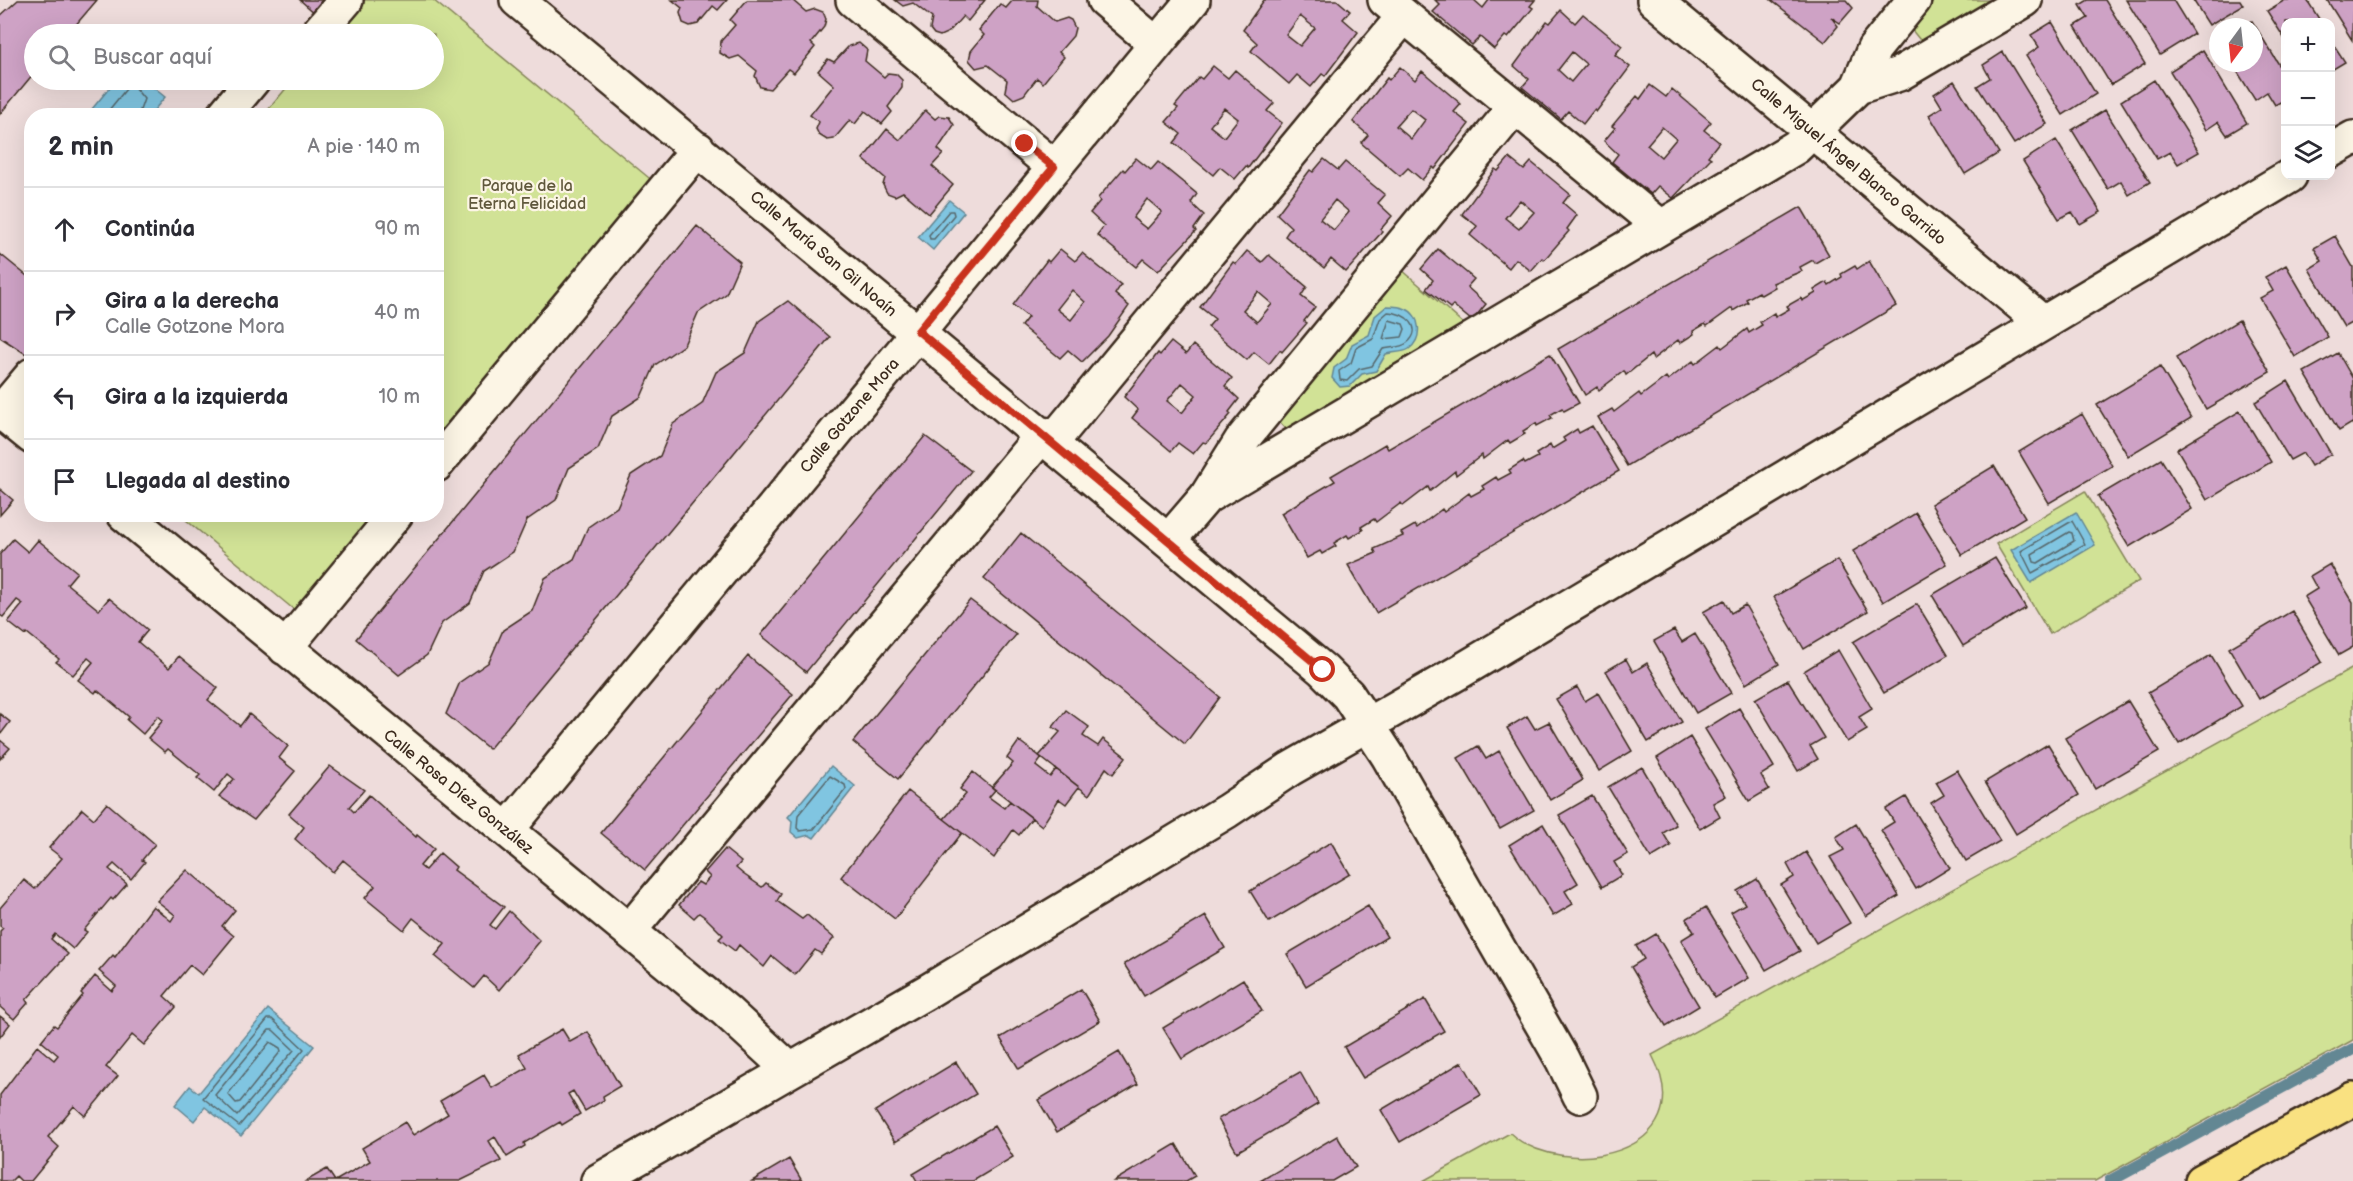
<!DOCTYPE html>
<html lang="es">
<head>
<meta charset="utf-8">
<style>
  :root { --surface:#fff; --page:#f2f2f3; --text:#2b2b33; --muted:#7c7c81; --line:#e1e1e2 }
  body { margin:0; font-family:"Balsamiq Sans",sans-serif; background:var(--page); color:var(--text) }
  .controls { position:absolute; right:18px; top:18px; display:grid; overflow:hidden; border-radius:12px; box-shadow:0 6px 24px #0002 }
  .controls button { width:54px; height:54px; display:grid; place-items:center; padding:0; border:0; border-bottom:2px solid var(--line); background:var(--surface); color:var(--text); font:30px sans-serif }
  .compass { position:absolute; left:2209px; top:18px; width:54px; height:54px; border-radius:50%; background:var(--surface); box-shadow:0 6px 24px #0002; rotate:195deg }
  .stop { position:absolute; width:18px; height:18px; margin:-14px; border:4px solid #c8321e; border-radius:50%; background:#fff }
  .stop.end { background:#c8321e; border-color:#fff; box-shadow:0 2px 6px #0008 }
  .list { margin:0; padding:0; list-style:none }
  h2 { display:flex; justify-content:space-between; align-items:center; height:78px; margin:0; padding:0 24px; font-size:26px }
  h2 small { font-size:20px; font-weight:400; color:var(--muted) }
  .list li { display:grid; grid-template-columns:39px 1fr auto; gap:18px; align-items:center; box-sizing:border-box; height:84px; padding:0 24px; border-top:2px solid var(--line) }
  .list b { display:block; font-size:22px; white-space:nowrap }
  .list p { margin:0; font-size:20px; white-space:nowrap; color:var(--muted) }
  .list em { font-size:20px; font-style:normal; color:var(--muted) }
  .icon { flex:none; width:33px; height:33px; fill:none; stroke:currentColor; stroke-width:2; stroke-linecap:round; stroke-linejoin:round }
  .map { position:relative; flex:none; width:2353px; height:1181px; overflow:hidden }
  .search { position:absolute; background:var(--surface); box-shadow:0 6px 24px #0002; left:24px; top:24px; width:420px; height:66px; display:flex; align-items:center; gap:15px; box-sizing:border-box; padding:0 21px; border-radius:33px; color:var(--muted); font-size:22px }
  .panel { position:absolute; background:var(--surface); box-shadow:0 6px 24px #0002; left:24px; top:108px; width:420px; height:414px; border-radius:24px }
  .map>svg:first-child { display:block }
  .green { fill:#d1e296; stroke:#86865a; stroke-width:1.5 }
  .water { fill:#80c5e1; stroke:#648793; stroke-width:1.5 }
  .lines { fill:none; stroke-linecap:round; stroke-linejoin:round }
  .shore { stroke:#57686c; stroke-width:1.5 }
  .stream { stroke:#648793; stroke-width:12 }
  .building { fill:#cea2c5; stroke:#3b2a1e; stroke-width:1.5; fill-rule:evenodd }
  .minor-casing { stroke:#3b2a1e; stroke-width:38 }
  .highway-casing { stroke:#3b2a1e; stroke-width:38 }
  .minor { stroke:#fcf5e5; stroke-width:33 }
  .highway { stroke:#f9e181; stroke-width:33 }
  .route { stroke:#c8321e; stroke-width:8 }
  .labels { text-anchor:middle; stroke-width:4.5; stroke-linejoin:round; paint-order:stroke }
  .street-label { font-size:16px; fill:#3b2a1e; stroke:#fcf5e5 }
  .park-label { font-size:16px; fill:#60583c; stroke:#fcf5e5 }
</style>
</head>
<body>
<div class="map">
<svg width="2353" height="1181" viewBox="0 0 2353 1181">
  <rect width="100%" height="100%" fill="#eedcdb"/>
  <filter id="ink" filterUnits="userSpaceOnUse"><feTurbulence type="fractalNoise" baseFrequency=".0167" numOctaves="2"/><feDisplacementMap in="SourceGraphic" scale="12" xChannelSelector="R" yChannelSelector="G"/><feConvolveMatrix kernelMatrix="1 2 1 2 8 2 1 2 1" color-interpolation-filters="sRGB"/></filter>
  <g filter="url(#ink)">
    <path class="green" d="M359,0h74l221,182 -217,263 -1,-329h-173l30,-36h141v-46h-104z
      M1934,0h64l-74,45 -13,-16z
      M1401,269l65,57 -178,105 -11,-12z
      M2085,491l54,90 -89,53 -54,-90z
      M180,515h199l-81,98z
      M2353,668v372l-258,141h-672l87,-48c51,48 195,23 142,-78z"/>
    <path class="water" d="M116,80h28l21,17 -15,18h-63z
      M949,200l15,12 -31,38 -15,-13z
      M1387,306c6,0 13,0 19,3 15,6 17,30 3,40 -6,4 -15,3 -23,5l-10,17 -14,3 -12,12 -10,1 -8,-9 2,-10 12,-9 6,-15 17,-9 6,-19z
      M2076,512l19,33 -64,38 -20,-33z
      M831,766l24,20 -41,52 -5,-3 -11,3 -7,-6 1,-11 -4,-4z
      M268,1009l46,37 -73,90 -36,-29 -11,14 -19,-16 15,-19 9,7z"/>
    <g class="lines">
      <path class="shore" d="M104,116l27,-33 13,16 -6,17
        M949,211h4l1,4 -20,24h-4l-1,-4z
        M1388,312c17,0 37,16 19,31 -6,5 -17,4 -24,6l-11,17 -13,3 -12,12 -7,-1 -1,-9 12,-8 5,-15 17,-9 7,-20z
        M1389,320l14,4 2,5 -3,8 -19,2z
        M2072,521l13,23 -53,29 -11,-22z
        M2069,532l3,1 2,8 -36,22 -4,-1 -2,-8z
        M830,776l15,9 1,4 -32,40 -14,2 -3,-3 1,-13z
        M268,1019h4l32,30 -65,77 -36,-28z
        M269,1030h4l21,20 -57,66 -22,-21z
        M270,1042l10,6 1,3 -41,51 -4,1 -8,-9z"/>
      <path class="stream" d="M2110,1181l243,-132"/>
    </g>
    <path class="building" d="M18,0h79l-29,34h-34v39l-34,41v-98z
      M300,0h28l-12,14z
      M672,0h55l-9,10 -5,-4 -15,18 -8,2 -7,-3 -3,-10 2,-5z
      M747,0h45l14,12 9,-3 8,3 3,7 -2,8 -13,16 4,4 -21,26 -6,-4 -18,20 -10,-2 -5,-11 2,-5 -18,-15 -9,3 -10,-6 1,-12 14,-16 -5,-5z
      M985,0l-17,21 -5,-5 -14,16 -9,4 -6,-2 -4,-5 2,-11 -19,-15 -10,3 -8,-6z
      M1013,0h25l-1,6 18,16 12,-4 4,2 4,8 -2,8 -14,16 5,5 -21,26 -6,-5 -13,17 -10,4 -9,-8 2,-11 -19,-15 -12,3 -7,-8 2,-9 13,-16 -5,-5 21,-26 6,4z
      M1264,0h73l13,11 -7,8 15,13 -33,44 -3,-2 -11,13 -14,-12 -8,9 -38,-33 6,-8 -14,-13zM1300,16l15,12 -15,18 -14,-11z
      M1435,0h39l9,8 6,-8h46l-5,6 3,2 -25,30 -3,-2 -11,13 -14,-12 -8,8 -39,-33 7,-7z
      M1771,0h75l7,8 -13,15 -9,-6 7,9 -13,16z
      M2088,0h17l40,64 -34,21 -36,-59 13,-8 -8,-13z
      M2126,0h47l21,34 -34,21z
      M2193,0h47l3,5 -34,20z
      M2285,0h22l14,22h-35v19l-19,-30z
      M2327,0h26l-1,40z
      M1561,10l14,13 8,-9 39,32 -7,9 15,12 -34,45 -2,-2 -11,14 -15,-13 -7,8 -39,-32 7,-8 -15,-13 33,-45 3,2zM1572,52l14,12 -15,18 -13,-12z
      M2252,21l34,55v23l-11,6 -8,-13 -12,8 -23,-37h22v-36h-13z
      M2052,22l44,72 -33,21 -37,-59 13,-9 -8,-12z
      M2330,39l15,23 -15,9z
      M859,43l8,7 -2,11 19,16 4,-4 8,1 6,6v8l-14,19 4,5 -10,12 -17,-13 -10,13 -5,-4 -16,19 -7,1 -8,-5 -3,-6 3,-7 -9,-7 24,-30 -16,-14 10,-12 6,3 15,-16z
      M2203,50l44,73 -20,12 -9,-13 -12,8 -36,-59z
      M2003,52l44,72 -33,20 -37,-58 13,-8 -7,-13z
      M1213,66l15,12 7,-8 39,33 -7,8 15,12 -34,45 -2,-2 -11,13 -15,-12 -7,8 -39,-32 7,-9 -15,-12 12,-14 -3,-2 24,-29 3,2zM1224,108l14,11 -14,18 -14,-11z
      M1400,67l15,13 7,-9 39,33 -7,8 15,12 -34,45 -2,-2 -11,13 -14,-12 -8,8 -39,-33 7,-8 -15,-13 34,-44 2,2zM1411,109l14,11 -14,19 -15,-13z
      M2154,80l45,72 -21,12 -8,-12 -13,7 -36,-58z
      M1954,81l45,72 -34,21 -36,-59 13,-8 -8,-13z
      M1650,85l16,12 6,-8 39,33 -7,8 15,12 -11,14 3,2 -38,40 -15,-12 -7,8 -39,-32 6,-8 -14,-13 11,-13 -3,-2 25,-30 3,3zM1662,127l14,12 -15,18 -14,-12z
      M925,110l10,9 4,-3 10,1 5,8 -16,24 5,5 -11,12 21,19 -24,29 -26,-22 -8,4 -8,-3 -4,-8 2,-7 -22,-19 24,-30 13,11z
      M2105,110l45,72 -21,13 -8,-14 -13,8 -36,-59z
      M2056,140l45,72 -21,12 -8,-12 -13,7 -36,-58z
      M1136,158l15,12 7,-8 39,32 -6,9 13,12 -10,14 2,2 -38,40 -15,-12 -7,8 -39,-32 7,-9 -14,-13 10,-12 -2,-3 25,-29 2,2zM1147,199l15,13 -15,17 -14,-11z
      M1509,158l15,12 7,-8 39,32 -7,9 14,12 -10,14 2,2 -25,29 -2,-2 -11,13 -15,-12 -7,9 -39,-33 7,-9 -15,-12 33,-45 3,2zM1520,200l14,12 -15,17 -14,-11z
      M1324,159l14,11 7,-8 40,33 -7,8 14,13 -11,13 1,3 -36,40 -15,-13 -7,9 -39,-32 6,-9 -14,-13 33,-44 3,2zM1335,200l14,12 -15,18 -14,-11z
      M1801,207l28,48 -14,8 -2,-3 -13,7 2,4 -29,12 2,4 -14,8 -2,-3 -13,7 2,3 -15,9 -1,-3 -25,18 -2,-2 -12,7 1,3 -14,9 -2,-3 -25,19 -2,-4 -25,20 -2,-4 -25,19 -2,-3 -12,8 -27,-46z
      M697,226l43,36 -14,32 -28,19 -14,32 -29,20 -14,32 -29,19 -14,33 -29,19 -13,32 -29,20 -14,32 -29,19 -14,32 -28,20 -15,32 -28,20 -43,-36z
      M2335,236l18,31v55l-9,5 -35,-58 13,-8 -8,-13z
      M1060,249l15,12 7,-8 39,32 -6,9 14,12 -21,30 -26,26 -14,-12 -8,8 -39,-32 7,-9 -15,-12 34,-45 2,2zM1072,290l13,12 -14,18 -14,-11z
      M1438,249l36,30 -7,8 19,17 -14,17 -19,-16 -3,3 -24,-19 7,-9 -12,-11z
      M1247,251l15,11 7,-7 38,32 -6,9 14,11 -11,14 3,2 -25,29 -2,-2 -11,14 -15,-12 -7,8 -39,-33 7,-8 -15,-12 33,-45 3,2zM1258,292l14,12 -15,18 -14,-12z
      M0,254l32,26v78l-32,-21z
      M1869,261l27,45 -269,160 -29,-49 14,-8 2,3 25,-19 2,3 25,-19 2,3 25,-19 2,3 25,-19 2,3 25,-19 2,4 13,-8 -2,-3 14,-9 1,4 14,-8 -2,-3 14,-8 1,3 14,-8 -2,-3 13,-8 2,3 13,-8 -1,-3 14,-8 2,3z
      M2286,265l42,72 -33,20 -35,-59 13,-7 -8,-14z
      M788,301l42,36 -341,412 -43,-35 14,-32 29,-20 14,-32 29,-19 13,-33 29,-19 14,-32 29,-20 14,-32 29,-19 13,-32 29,-20 14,-32 29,-19 14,-32z
      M2239,320l31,52 -64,37 -30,-51z
      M1171,342l15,12 7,-9 39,33 -7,8 14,13 -10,13 2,2 -22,26 -3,3 -3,-1 -10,12 -15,-11 -7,8 -39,-33 6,-8 -14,-13 34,-44 2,2zM1182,383l14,12 -14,18 -15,-12z
      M2338,353l15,26v46l-1,-2 -13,8 -35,-59z
      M1550,354l29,49 -15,8 -2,-3 -12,7 2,3 -15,8 -1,-3 -13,8 2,3 -15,9 -2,-3 -25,19 -1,-4 -26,20 -1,-4 -25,20 -2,-4 -25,19 -2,-3 -25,19 -2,-3 -13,8 2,3 -14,8 -2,-3 -13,8 2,3 -14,8 -2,-3 -13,7 -26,-45 54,-32 -4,-5 54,-32 3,5z
      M2160,367l31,51 -63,38 -31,-51z
      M2288,381l43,73 -20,12 -8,-13 -13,7 -35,-58z
      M2240,411l31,51 -64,38 -30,-51z
      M2082,414l30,52 -63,37 -30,-51z
      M1592,426l27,45 -243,142 -28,-48 28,-12 -2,-4 29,-13 -2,-3 14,-8 2,3 25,-19 2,3 25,-19 2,3 13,-7 -2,-3 14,-9 2,3 13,-7 -2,-3 14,-9 2,3 13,-7 -2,-3 14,-9 2,4 13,-8 -2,-3 14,-9 2,4z
      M925,436l46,35 -165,201 -45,-37z
      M2161,459l31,50 -63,38 -31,-51z
      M1994,466l31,51 -63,38 -31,-51z
      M0,489l13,11 -13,15z
      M1916,513l31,51 -64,38 -30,-51z
      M1021,533l199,164 -35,47 -201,-165z
      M13,539l15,13 10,-12 39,32 -10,12 32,26 10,-12 39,32 -10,12 31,26 10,-12 39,32 -10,12 32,26 9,-12 39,32 -9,12 16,13 -41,49 -35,-24 15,-17 -6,-5 -14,18 -17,-14 3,-3 -32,-26 -3,3 -17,-14 15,-18 -5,-4 -15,18 -16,-14 2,-3 -32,-27 -2,3 -17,-13 15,-18 -5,-4 -15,17 -17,-13 3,-3 -32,-26 -2,2 -17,-13 15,-18 -6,-4 -14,17 -3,-2v-61z
      M1995,558l31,50 -63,38 -31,-51z
      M1837,560l31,51 -64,38 -30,-52z
      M2330,564l23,38v45l-14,8 -35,-58 13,-8 -7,-13z
      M970,600l46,35 -118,144 -45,-37z
      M1724,600l7,13 14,-8 34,59 -33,20 -43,-72z
      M1917,604l31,51 -64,38 -31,-51z
      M2292,611l30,51 -63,37 -30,-51z
      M1674,630l8,12 13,-8 36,59 -35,20 -42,-72z
      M1838,650l34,59 -13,8 8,13 -20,12 -43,-71z
      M2211,655l31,51 -63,38 -31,-51z
      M748,656l45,38 -148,176 -44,-37z
      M1626,659l7,13 14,-9 35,59 -34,20 -42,-71z
      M1788,680l36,58 -14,8 8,13 -20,12 -43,-72z
      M1577,687l8,14 13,-8 34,58 -33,20 -43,-72z
      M2128,701l31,51 -64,37 -30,-51z
      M1739,708l35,59 -13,8 8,14 -20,12 -44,-72z
      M1066,710l23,17 -6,9 15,10 5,-7 23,18 -13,17 -7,-6 -17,27 -50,-39 21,-24 -7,-5z
      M0,714l10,8 -10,13z
      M1527,716l8,13 14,-7 34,58 -33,20 -43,-72z
      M1690,737l36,59 -13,7 7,14 -20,12 -43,-71z
      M0,740l10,8 -10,11z
      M1019,741l23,17 -6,8 14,11 6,-8 23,18 -13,17 -7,-5 -17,27 -50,-39 21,-24 -6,-5z
      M2048,744l31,51 -63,39 -31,-52z
      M1478,746l8,13 13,-8 35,59 -34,19 -42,-71z
      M330,766l34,24 -15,17 5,5 15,-17 47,42 1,-2 17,14 -14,17 5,4 15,-17 16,14 -2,3 50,37 -14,18 5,4 14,-18 31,30 -41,49 -15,-14 -10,12 -39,-32 10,-12 -32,-26 -9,12 -39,-32 10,-12 -32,-26 -10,12 -38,-33 9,-12 -15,-13z
      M1642,767l34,58 -13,8 8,13 -20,12 -43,-71z
      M1957,770l43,71 -34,20 -35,-58 13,-8 -8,-13z
      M973,772l22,18 -6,7 15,11 6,-7 22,17 -13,17 -6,-5 -19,28 -50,-39 22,-25 -6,-5z
      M908,791l54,42 -67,86 -54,-42z
      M1592,796l36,58 -14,8 8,13 -20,12 -43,-72z
      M1906,797l44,71 -34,21 -35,-59 13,-8 -8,-13z
      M107,803l48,41 -13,16 3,2 -14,17 -17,-15 -5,5 18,15 -14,16 -2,-2 -27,32 3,2 -14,17 -18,-15 -4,5 17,15 -42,46 2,3 -14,16 -14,-12v-76l3,-3 -3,-2v-18l24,-28 11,9 27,-31 -13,-10 33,-39 12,10z
      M1543,824l35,59 -13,8 8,13 -20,12 -44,-71z
      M1856,824l43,72 -33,20 -36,-59 14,-7 -8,-13z
      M1331,842l19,32 -81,48 -19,-31z
      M725,849l16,13 -5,6 7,6 19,13 4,-4 15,11 -4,7 25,18 5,-4 27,23 -13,16 -6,-4 -20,25 -23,-19 -8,11 -25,-22 -4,6 -16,-12 4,-4 -17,-17 -7,-5 -5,5 -15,-13 19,-23 5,3 7,-8 -5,-5z
      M1806,852l44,71 -34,20 -35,-58 13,-8 -7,-13z
      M187,870l48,40 -13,16 12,10 -32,39 -12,-10 -26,31 12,11 -32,38 -12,-10 -26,32 12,9 -33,40 -11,-10 -26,31 11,10 -28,34h-10l-5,-5 -5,5h-11v-86l37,-49 17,14 4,-5 -17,-14 13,-16 3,2 26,-32 -2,-2 14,-17 17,15 4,-5 -17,-15 14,-16 2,2 38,-51 18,15 4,-6 -18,-14z
      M1757,879l43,72 -34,19 -35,-58 14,-8 -8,-13z
      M1368,906l19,31 -81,49 -19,-32z
      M1706,907l43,71 -34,20 -34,-58 13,-8 -8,-13z
      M1206,916l19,32 -81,48 -20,-32z
      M1656,934l43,72 -33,20 -35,-59 13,-8 -8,-13z
      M1243,979l19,32 -80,48 -19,-31z
      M1081,989l19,32 -81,48 -19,-31z
      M1425,999l19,32 -81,47 -19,-31z
      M0,1016l10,8 -10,13z
      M562,1029l8,13 18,-10 32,54 -17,10 1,4 -19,11 -12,-20 -5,3 12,20 -18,11 -2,-3 -36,21 1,3 -18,11 -12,-20 -6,4 12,20 -41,20h-125l35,-20 -8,-13 43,-26 8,13 35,-21 -8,-13 44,-26 8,13 35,-20 -8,-14z
      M1119,1052l19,32 -81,48 -19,-32z
      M956,1062l20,32 -81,48 -20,-31z
      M1462,1062l19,33 -81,47 -19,-32z
      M1300,1072l18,32 -81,48 -19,-33z
      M994,1126l19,31 -40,24h-56l-4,-7z
      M1337,1136l19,31 -24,14h-72z
      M1176,1144l19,32 -9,5h-72z
      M789,1159l13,22h-50z
      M327,1169l8,12h-29z"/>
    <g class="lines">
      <g class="minor-casing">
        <path id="minor" d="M517,0l806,670 25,25 40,61 174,303 18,37
          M853,0l201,167
          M1104,0l52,44
          M1385,0l276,227
          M1654,0l389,323
          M317,34l29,-34
          M1858,87l41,-13 126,-74
          M223,116l30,-36
          M2330,151l23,-13
          M0,411l32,26
          M1,412l31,-37
          M1052,442l352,-426
          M436,465l262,-316
          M1206,497l590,-350 62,-60 16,-38 40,-49
          M124,514l602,497 64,59
          M1169,540l37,-43 35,-56 274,-334
          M285,648l111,-134
          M507,830l686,-830
          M629,931l414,-497
          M598,1181l330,-190 299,-180 63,-42 171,-98 829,-495"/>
      </g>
      <g class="highway-casing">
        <path id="highway" d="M2202,1181l151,-82"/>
      </g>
      <use href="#minor" class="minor"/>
      <use href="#highway" class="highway"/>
    </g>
  </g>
  <g class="lines" filter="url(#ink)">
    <path class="route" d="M1025,144l29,23 -136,164 405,339"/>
  </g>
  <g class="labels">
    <g class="street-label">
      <text transform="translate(1849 161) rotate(40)" y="6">Calle Miguel Ángel Blanco Garrido</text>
      <text transform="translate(824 253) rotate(40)" y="6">Calle María San Gil Noaín</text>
      <text transform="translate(849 415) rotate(-50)" y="6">Calle Gotzone Mora</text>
      <text transform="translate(459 791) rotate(39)" y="6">Calle Rosa Díez González</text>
    </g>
    <g class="park-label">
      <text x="527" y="191">Parque de la<tspan x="527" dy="18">Eterna Felicidad</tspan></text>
    </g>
  </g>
</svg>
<div class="controls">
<button>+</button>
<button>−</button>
<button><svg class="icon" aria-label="layers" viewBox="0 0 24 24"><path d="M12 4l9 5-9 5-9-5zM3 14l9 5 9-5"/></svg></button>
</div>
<svg class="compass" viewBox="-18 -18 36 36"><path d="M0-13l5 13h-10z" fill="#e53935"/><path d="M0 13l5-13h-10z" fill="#7c7c81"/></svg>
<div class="stop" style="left:1323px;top:670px"></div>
<div class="stop end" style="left:1025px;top:144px"></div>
<div class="search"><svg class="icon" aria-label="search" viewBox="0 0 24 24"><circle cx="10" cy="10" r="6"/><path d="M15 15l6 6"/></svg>Buscar aquí</div>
<section class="panel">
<h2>2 min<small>A pie · 140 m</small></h2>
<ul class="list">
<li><svg class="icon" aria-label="ahead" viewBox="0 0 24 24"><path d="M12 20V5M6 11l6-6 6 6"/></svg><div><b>Continúa</b></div><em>90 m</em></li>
<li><svg class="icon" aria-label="right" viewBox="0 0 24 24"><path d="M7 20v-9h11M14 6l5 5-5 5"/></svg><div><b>Gira a la derecha</b><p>Calle Gotzone Mora</p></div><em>40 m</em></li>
<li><svg class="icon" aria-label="left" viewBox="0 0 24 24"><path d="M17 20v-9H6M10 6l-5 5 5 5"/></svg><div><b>Gira a la izquierda</b></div><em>10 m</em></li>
<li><svg class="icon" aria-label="arrive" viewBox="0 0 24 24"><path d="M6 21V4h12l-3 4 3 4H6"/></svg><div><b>Llegada al destino</b></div></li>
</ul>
</section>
</div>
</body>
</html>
